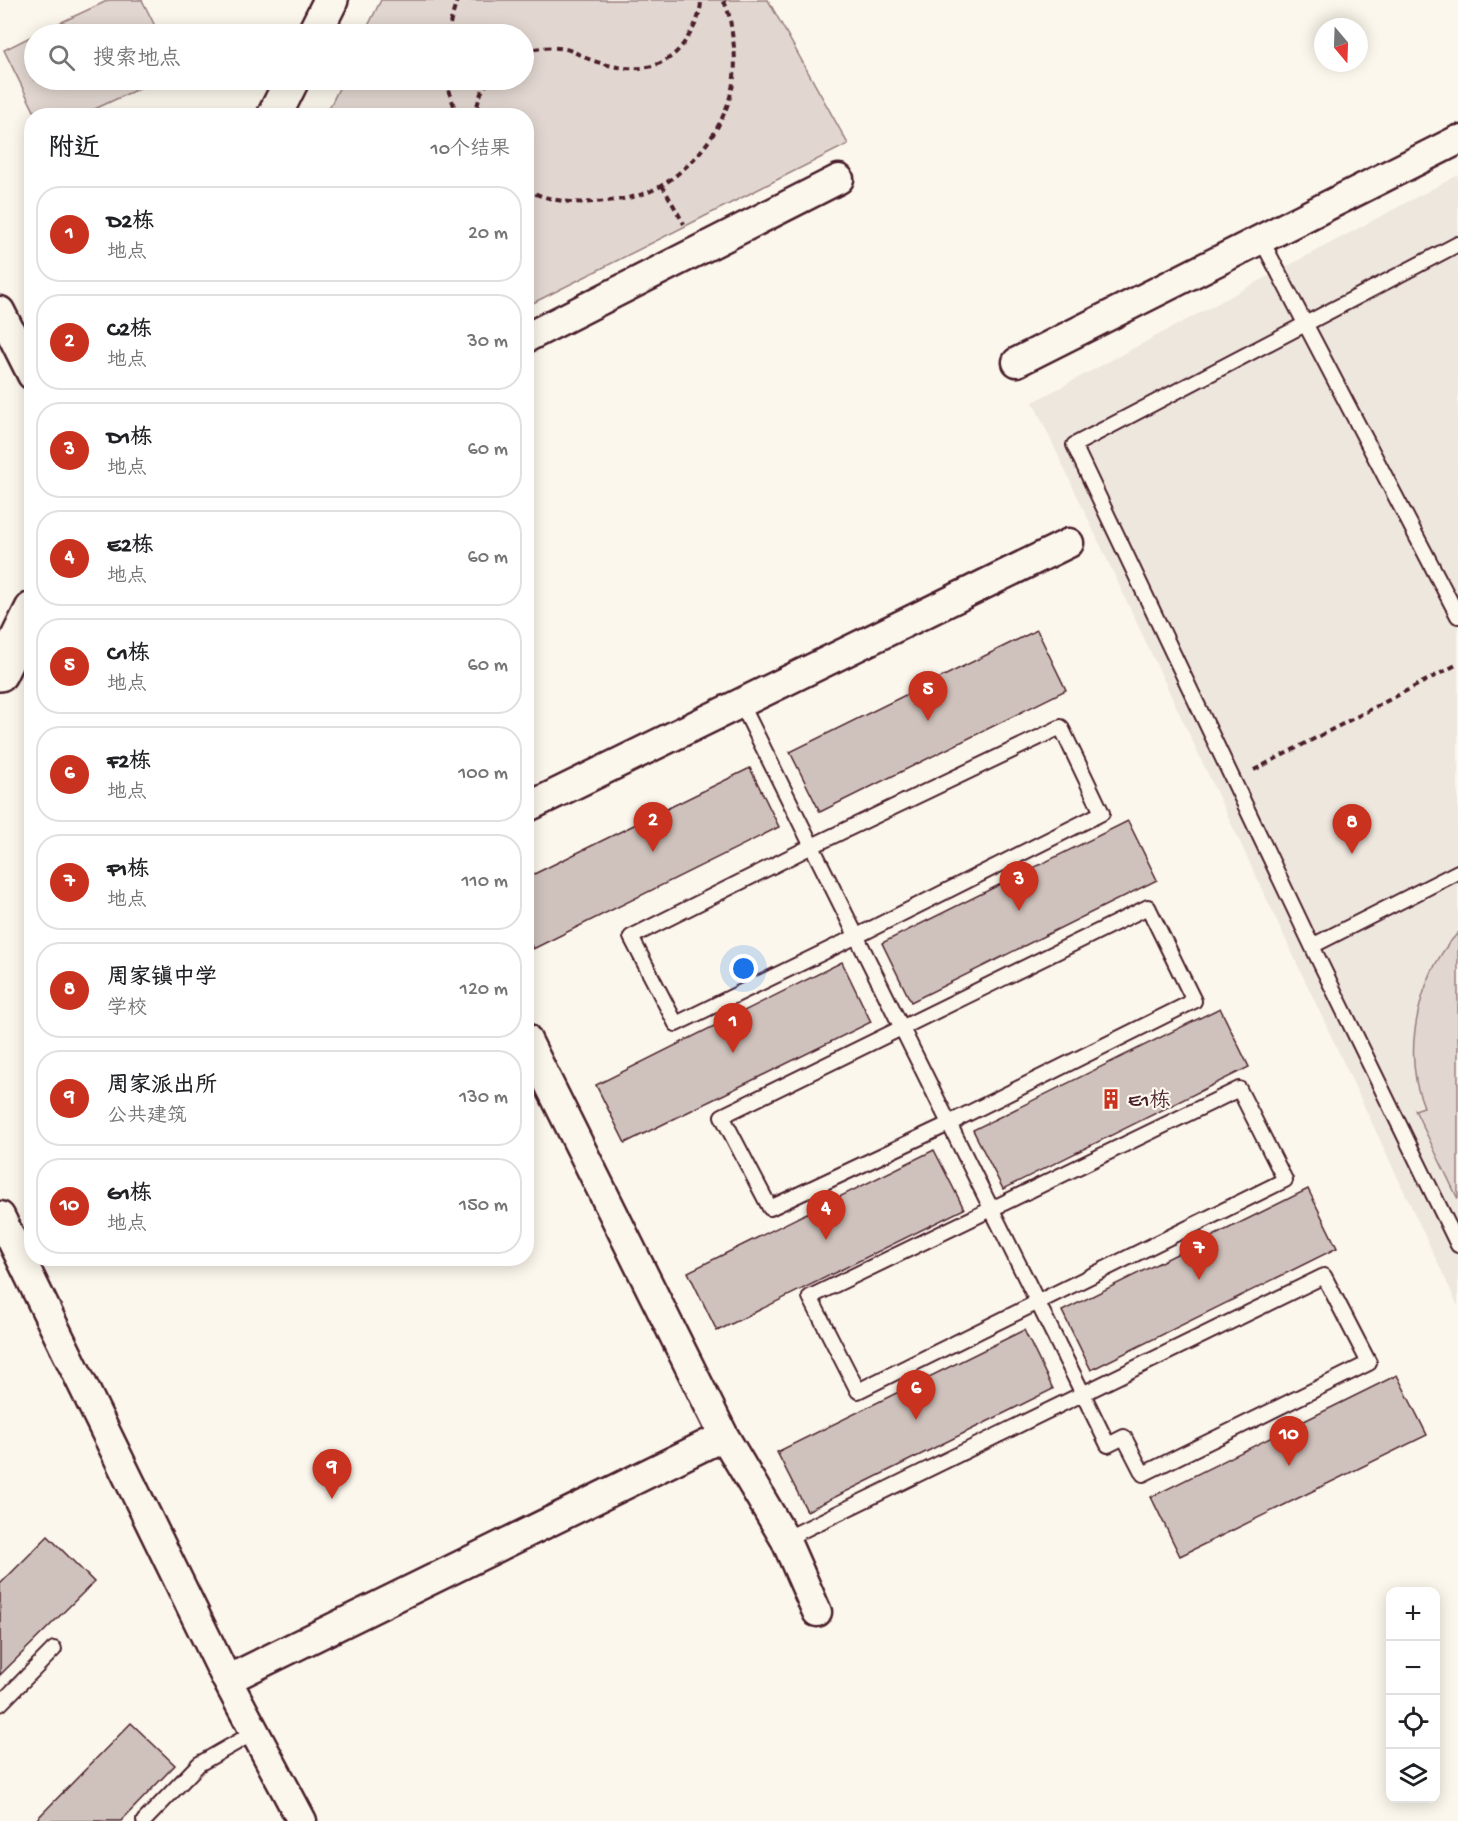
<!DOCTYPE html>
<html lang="zh">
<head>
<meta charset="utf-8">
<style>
  :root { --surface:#fff; --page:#f2f2f2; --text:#202124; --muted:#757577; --line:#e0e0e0; --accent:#c8321e }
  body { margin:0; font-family:"Gochi Hand","LXGW WenKai TC",sans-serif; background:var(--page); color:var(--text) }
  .controls { position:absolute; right:18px; bottom:18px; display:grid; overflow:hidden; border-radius:12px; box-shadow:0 3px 15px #0003 }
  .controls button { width:54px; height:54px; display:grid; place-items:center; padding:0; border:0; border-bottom:2px solid var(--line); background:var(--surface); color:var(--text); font:30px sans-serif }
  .compass { position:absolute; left:1314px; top:18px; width:54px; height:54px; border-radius:50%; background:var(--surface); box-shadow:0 3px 15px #0003; rotate:161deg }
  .you { position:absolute; left:744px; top:969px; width:21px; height:21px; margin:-15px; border:4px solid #fff; border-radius:50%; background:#1a73e8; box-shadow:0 0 0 9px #1a73e833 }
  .badge { display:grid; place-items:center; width:39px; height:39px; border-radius:50%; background:var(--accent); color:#fff; font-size:20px; font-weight:700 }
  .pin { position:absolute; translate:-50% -50px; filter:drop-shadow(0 2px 3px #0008) }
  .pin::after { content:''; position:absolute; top:32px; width:21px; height:18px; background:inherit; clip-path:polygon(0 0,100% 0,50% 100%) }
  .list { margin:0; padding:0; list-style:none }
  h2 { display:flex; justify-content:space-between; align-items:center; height:78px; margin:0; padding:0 24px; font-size:26px }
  h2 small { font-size:20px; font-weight:400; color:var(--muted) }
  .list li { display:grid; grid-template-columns:39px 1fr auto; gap:18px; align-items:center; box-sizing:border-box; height:96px; margin:0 12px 12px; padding:0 12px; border:2px solid var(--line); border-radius:24px }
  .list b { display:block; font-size:22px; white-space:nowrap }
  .list p { margin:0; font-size:20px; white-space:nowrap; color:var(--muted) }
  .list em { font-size:20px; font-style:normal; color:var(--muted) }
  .icon { flex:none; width:33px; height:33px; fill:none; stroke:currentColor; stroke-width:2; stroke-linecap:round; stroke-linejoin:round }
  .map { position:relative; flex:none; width:1458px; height:1821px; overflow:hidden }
  .search { position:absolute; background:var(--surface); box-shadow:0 3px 15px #0003; left:24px; top:24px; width:510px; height:66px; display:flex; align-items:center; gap:15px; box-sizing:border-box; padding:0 21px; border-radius:33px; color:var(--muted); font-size:22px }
  .panel { position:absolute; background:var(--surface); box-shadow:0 3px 15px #0003; left:24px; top:108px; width:510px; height:1158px; border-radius:24px }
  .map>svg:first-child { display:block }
  .built { fill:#eee7de }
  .green { fill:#e2d7d0; stroke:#967b7e; stroke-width:1.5 }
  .building { fill:#cfc2bc; stroke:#4a1f2b; stroke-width:1.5 }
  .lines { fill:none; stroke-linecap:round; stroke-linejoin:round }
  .service-casing { stroke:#4a1f2b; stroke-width:18 }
  .minor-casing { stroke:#4a1f2b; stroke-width:33 }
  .primary-casing { stroke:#4a1f2b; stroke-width:38 }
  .path { stroke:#4a1f2b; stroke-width:4; stroke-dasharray:6 4.5; stroke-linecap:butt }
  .service { stroke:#fbf7ec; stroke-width:14 }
  .minor { stroke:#fbf7ec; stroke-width:28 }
  .primary { stroke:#fbf7ec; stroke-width:33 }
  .labels { text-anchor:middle; stroke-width:4.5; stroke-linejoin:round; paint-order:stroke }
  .poi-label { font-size:21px; fill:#4a1f2b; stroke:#fbf7ec; text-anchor:start }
</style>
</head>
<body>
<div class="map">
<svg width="1458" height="1821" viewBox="0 0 1458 1821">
  <rect width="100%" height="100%" fill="#fbf7ec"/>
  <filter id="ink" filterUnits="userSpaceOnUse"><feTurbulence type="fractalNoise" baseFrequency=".0167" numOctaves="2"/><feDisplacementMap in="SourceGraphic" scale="12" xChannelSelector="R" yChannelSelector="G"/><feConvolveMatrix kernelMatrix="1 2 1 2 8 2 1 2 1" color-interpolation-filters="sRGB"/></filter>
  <g filter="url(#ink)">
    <path class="built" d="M1458,175v1131l-425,-904z"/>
    <path class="green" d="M109,0h33l17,34h-123z
      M381,0h387l80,144 -321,162 -1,-190 -200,-1 17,-35h181v-46h-160z
      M34,35v45h123l-75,35h-46l-32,-65z
      M1458,933v266l-43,-89 9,-3c-3,-9 -7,-18 -8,-27 -9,-48 8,-112 42,-147z"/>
    <path class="building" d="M1037,630l29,60 -246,122 -30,-60z
      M750,768l29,59 -246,122 -7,-14v-57z
      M1128,821l29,59 -246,122 -29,-59z
      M842,962l29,60 -246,121 -29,-58z
      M1220,1008l29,59 -246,122 -30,-59z
      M934,1150l30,59 -247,122 -29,-59z
      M1308,1189l29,59 -246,122 -29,-59z
      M1024,1330l29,59 -246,122 -30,-59z
      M1397,1375l30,60 -247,121 -29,-59z
      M48,1536l46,46 -94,93v-91z
      M131,1723l44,42 -54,56h-86z"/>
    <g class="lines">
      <g class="service-casing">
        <path id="service" d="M1261,239l197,377
          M1458,244l-384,201 238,501 146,299
          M741,703l342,691 25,51 16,-8 19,37 226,-111 -45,-87 -539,263
          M1061,727l41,86 -245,123 -181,88 -45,-87 181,-91z
          M1312,946l146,-74
          M1239,1089l46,91 -427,211 -48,-94z
          M949,1123l245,-122 -46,-94 -426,209 48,92 187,-88
          M0,1704l54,-55
          M144,1821l55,-57 56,-32"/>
      </g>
      <g class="minor-casing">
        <path id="minor" d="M0,311l32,64
          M526,338l313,-159
          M1017,362l441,-222
          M526,808l543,-265
          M0,1216l227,464 497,-244 -198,-398
          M724,1436l61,103 32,73
          M227,1680l75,141"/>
      </g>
      <g class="primary-casing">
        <path id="primary" d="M314,34l17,-34
          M274,116l18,-36
          M0,674l32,-65"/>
      </g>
      <path class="path" d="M447,34l10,-34
        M524,52c13,-4 26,-6 41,-3 7,1 14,6 21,9 34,13 74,19 98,-15 9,-13 17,-27 17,-43
        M447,80v7l11,29
        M474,116l7,-23 8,-13
        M662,185l22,39
        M526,189c19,11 46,15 67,13 23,-1 52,-5 71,-18 48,-32 79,-86 69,-144 -2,-14 -3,-28 -10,-40
        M1254,770l204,-106"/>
      <use href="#service" class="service"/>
      <use href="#minor" class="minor"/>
      <use href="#primary" class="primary"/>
    </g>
  </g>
  <defs>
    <g id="building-bare" transform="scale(1.62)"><path d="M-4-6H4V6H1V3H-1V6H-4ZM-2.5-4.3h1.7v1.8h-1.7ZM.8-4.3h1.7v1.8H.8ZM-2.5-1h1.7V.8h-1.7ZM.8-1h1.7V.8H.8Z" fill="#c8321e" stroke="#fbf7ec" stroke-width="2.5" paint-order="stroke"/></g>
  </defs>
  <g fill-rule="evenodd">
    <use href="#building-bare" x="1111" y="1099"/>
  </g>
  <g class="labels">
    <g class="poi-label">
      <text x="1128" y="1106">E1栋</text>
    </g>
  </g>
</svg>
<div class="controls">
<button>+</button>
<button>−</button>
<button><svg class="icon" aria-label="locate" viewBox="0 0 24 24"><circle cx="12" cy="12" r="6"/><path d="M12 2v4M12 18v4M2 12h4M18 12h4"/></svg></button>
<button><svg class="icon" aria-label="layers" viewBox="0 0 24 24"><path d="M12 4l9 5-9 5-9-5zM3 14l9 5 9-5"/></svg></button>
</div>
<svg class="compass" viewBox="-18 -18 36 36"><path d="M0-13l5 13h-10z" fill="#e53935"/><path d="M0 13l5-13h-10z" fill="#757577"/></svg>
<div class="you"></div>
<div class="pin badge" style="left:733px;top:1053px">1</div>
<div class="pin badge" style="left:653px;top:852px">2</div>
<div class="pin badge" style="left:1019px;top:911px">3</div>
<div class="pin badge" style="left:826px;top:1240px">4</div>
<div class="pin badge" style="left:928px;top:721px">5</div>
<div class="pin badge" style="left:916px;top:1420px">6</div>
<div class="pin badge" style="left:1199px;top:1280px">7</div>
<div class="pin badge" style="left:1352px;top:854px">8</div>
<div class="pin badge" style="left:332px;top:1499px">9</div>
<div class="pin badge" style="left:1289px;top:1466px">10</div>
<div class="search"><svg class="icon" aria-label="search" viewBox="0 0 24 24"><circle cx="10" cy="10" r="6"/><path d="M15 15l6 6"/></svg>搜索地点</div>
<section class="panel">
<h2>附近<small>10个结果</small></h2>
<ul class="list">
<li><span class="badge">1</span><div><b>D2栋</b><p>地点</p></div><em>20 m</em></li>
<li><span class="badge">2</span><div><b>C2栋</b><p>地点</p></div><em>30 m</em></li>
<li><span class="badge">3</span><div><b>D1栋</b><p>地点</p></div><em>60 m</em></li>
<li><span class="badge">4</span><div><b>E2栋</b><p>地点</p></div><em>60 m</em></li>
<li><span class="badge">5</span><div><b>C1栋</b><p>地点</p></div><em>60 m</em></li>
<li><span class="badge">6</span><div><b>F2栋</b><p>地点</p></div><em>100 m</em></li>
<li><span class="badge">7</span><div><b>F1栋</b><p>地点</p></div><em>110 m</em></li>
<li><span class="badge">8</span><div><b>周家镇中学</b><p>学校</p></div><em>120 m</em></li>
<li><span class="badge">9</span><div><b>周家派出所</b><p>公共建筑</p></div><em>130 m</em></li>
<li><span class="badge">10</span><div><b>G1栋</b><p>地点</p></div><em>150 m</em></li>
</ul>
</section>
</div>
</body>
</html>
